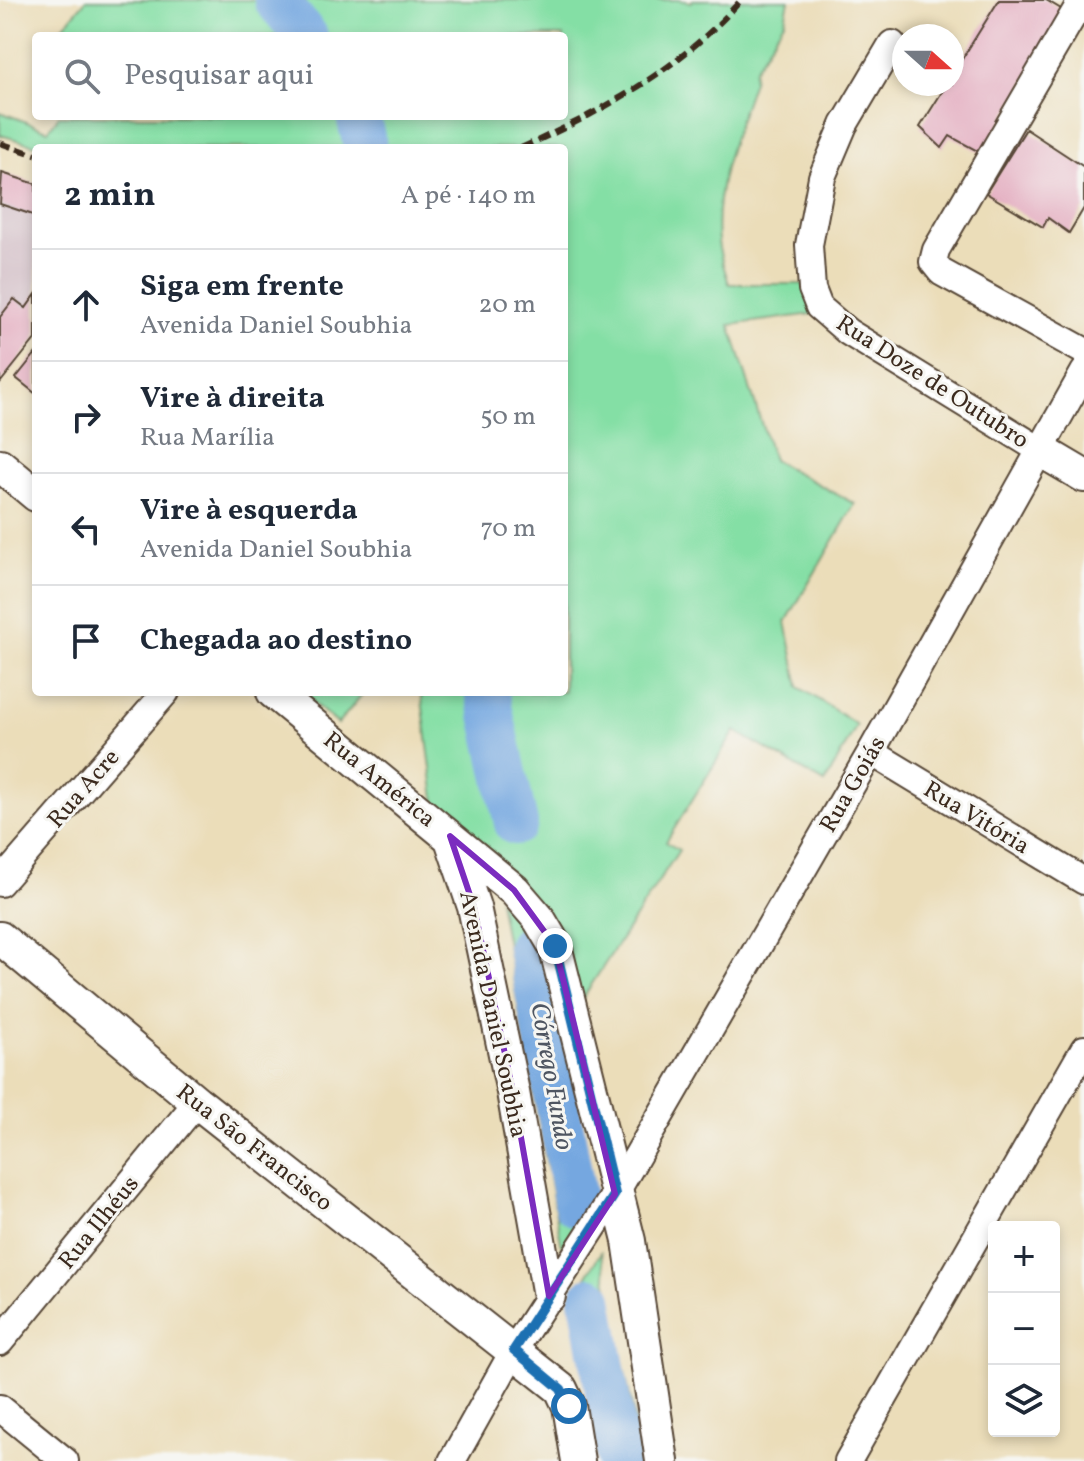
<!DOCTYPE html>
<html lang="pt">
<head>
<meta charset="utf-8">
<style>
  :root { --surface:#fff; --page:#f6f6f7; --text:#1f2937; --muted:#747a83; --line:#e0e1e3 }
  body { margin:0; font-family:Vollkorn,serif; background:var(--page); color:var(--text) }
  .controls { position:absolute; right:24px; bottom:24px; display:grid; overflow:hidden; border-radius:8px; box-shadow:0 4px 12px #0003 }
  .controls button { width:72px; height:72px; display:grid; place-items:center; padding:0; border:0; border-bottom:2px solid var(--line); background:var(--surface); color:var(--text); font:40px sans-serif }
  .compass { position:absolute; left:892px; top:24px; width:72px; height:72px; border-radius:50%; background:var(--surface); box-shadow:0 4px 12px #0003; rotate:111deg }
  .stop { position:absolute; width:24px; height:24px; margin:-18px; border:6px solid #1f6fb2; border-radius:50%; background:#fff }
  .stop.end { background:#1f6fb2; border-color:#fff; box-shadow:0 2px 8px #0008 }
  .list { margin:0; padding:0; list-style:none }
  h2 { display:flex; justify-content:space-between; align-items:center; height:104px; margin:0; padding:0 32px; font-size:34px }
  h2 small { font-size:26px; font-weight:400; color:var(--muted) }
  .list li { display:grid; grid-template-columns:52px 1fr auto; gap:24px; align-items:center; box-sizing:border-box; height:112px; padding:0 32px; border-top:2px solid var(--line) }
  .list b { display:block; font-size:30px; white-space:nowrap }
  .list p { margin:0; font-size:26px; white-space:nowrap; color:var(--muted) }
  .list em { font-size:26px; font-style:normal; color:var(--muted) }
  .icon { flex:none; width:44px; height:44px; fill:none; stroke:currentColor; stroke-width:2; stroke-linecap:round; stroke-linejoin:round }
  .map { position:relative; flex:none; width:1084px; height:1461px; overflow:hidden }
  .search { position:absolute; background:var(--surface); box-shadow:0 4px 12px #0003; left:32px; top:32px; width:536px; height:88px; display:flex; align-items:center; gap:20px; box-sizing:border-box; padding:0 28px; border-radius:8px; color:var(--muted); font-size:30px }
  .panel { position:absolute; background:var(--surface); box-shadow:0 4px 12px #0003; left:32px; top:144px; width:536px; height:552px; border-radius:8px }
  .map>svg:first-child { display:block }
  .industrial { fill:#d2bdc6 }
  .green { fill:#84dfa5; stroke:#608462; stroke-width:2 }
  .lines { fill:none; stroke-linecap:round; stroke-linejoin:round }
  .river { stroke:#75a7e0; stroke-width:44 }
  .building { fill:#e4aec1 }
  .minor-casing { stroke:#554535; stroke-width:30 }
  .major-casing { stroke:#554535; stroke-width:36 }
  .minor { stroke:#fff; stroke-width:26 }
  .major { stroke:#fff; stroke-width:32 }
  .rail { stroke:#3b2a1e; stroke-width:6; stroke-dasharray:12 6; stroke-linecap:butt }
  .route { stroke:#1f6fb2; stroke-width:10 }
  .marked { fill:none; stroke:#7b2cbf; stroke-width:6; stroke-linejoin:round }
  .labels { text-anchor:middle; stroke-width:6; stroke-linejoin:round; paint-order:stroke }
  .street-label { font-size:24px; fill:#3b2a1e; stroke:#f6f6f2 }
  .water-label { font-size:26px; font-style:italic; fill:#4f5662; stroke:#f6f6f2 }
</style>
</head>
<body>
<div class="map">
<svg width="1084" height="1461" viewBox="0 0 1084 1461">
  <rect width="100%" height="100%" fill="#f6f6f2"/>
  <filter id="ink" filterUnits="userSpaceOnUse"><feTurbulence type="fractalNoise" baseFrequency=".0125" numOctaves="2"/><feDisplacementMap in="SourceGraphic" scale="16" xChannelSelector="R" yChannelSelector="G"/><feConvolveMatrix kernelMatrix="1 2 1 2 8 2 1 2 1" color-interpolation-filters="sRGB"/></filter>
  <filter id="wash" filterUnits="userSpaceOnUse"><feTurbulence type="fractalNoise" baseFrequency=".006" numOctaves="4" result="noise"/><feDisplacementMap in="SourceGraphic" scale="32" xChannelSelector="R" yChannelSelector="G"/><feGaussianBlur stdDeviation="1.8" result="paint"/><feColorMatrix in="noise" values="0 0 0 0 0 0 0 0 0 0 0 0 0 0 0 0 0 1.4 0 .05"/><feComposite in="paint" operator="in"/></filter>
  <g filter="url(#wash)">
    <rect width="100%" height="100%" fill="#ebddb9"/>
    <path class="industrial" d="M0,172l36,12v154l-36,46z"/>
    <path class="green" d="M86,0h592l13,2 2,-2h96l-4,20 -31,50 -1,11c-17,50 -40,105 -35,160 1,14 7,29 11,43h76l8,30 -83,11 43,135 82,44 -69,118 13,65 58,38 -32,58 -90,-52 -69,111 13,8 -95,146 -11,26 -13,-75 -124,-140 -15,-115h143v-544h-518l-46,-13v-23l48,18 11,-14h505v-80h-509z
      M300,692h64l-26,32z
      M499,901l36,38 60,255 -33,54z
      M601,1252l42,209h-40l-29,-163z"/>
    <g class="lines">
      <path class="river" d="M276,0l30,36
        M358,116l7,29
        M487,692l29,131
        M529,947l47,258
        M591,1299l28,162"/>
    </g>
    <g id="blocks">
      <path class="building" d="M999,0h47l20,12 -83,142 -33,-18 -8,12 -22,-21 27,-43h5v-9z
        M1026,129l58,38v41l-15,25 -21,-15 -5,9 -57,-34z
        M2,173l34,11v32l-36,-12z
        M36,294v44l-36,45v-66l14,-18 12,9z
        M36,353v41l-20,-16z"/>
    </g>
  </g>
  <g filter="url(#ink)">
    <use href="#blocks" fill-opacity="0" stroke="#554535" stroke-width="2"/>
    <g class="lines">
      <g class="minor-casing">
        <path id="minor" d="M1082,0l-146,250 -3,12 8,10 143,79
          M892,44l-48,81 -22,52 -13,68 3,44 7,18 29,25 192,118
          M871,752l213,129
          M0,883l166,-191
          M0,1342l197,-240
          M0,1408l65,53
          M452,1461l62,-111 101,-156 256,-442 213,-380
          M848,1461l236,-412"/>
      </g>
      <g class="major-casing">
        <path id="major" d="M1040,450l44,26
          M0,465l36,30
          M273,692l241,198 25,29 16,27 74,295 33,220
          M451,839l23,68 39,185 36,204
          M0,938l197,164 364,287 8,17 9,55"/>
      </g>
      <use href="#minor" class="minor"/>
      <use href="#major" class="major"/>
      <path class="rail" d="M0,143l36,12
        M521,148c81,-36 161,-80 220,-148"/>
    </g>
  </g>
  <g class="lines" filter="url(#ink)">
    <path class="route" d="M555,946l60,248 -101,156 47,39 8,17"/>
  </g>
  <path class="marked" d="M450,836l64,54 41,56 60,248 -66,102 -36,-204 -39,-185z"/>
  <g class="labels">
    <g class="street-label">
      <text transform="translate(933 381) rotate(33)" y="8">Rua Doze de Outubro</text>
      <text transform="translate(380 779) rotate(39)" y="8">Rua América</text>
      <text transform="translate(852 784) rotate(-60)" y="8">Rua Goiás</text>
      <text transform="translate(83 788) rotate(-49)" y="8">Rua Acre</text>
      <text transform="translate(977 817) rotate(31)" y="8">Rua Vitória</text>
      <text transform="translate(494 1014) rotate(78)" y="8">Avenida Daniel Soubhia</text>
      <text transform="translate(255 1147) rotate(38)" y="8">Rua São Francisco</text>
      <text transform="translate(98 1222) rotate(-51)" y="8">Rua Ilhéus</text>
    </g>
    <g class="water-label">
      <text transform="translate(553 1076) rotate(80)" y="9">Córrego Fundo</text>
    </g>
  </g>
</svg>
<div class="controls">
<button>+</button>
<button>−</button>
<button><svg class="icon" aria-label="layers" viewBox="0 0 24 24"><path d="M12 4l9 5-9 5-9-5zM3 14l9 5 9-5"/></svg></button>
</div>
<svg class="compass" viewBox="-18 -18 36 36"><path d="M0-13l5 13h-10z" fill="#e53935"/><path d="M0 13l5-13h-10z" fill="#747a83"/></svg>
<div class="stop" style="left:569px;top:1406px"></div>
<div class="stop end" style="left:555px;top:946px"></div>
<div class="search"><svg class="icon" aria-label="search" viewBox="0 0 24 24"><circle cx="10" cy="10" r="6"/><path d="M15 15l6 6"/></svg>Pesquisar aqui</div>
<section class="panel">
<h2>2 min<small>A pé · 140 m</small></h2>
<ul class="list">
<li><svg class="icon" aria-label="ahead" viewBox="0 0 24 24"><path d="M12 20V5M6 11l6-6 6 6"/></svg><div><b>Siga em frente</b><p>Avenida Daniel Soubhia</p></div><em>20 m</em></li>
<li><svg class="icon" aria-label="right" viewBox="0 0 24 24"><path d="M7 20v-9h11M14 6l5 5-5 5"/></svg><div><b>Vire à direita</b><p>Rua Marília</p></div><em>50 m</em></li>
<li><svg class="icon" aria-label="left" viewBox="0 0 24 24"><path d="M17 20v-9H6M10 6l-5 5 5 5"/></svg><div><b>Vire à esquerda</b><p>Avenida Daniel Soubhia</p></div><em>70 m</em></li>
<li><svg class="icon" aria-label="arrive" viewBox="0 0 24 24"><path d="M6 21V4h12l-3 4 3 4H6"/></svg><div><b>Chegada ao destino</b></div></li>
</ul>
</section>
</div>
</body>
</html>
